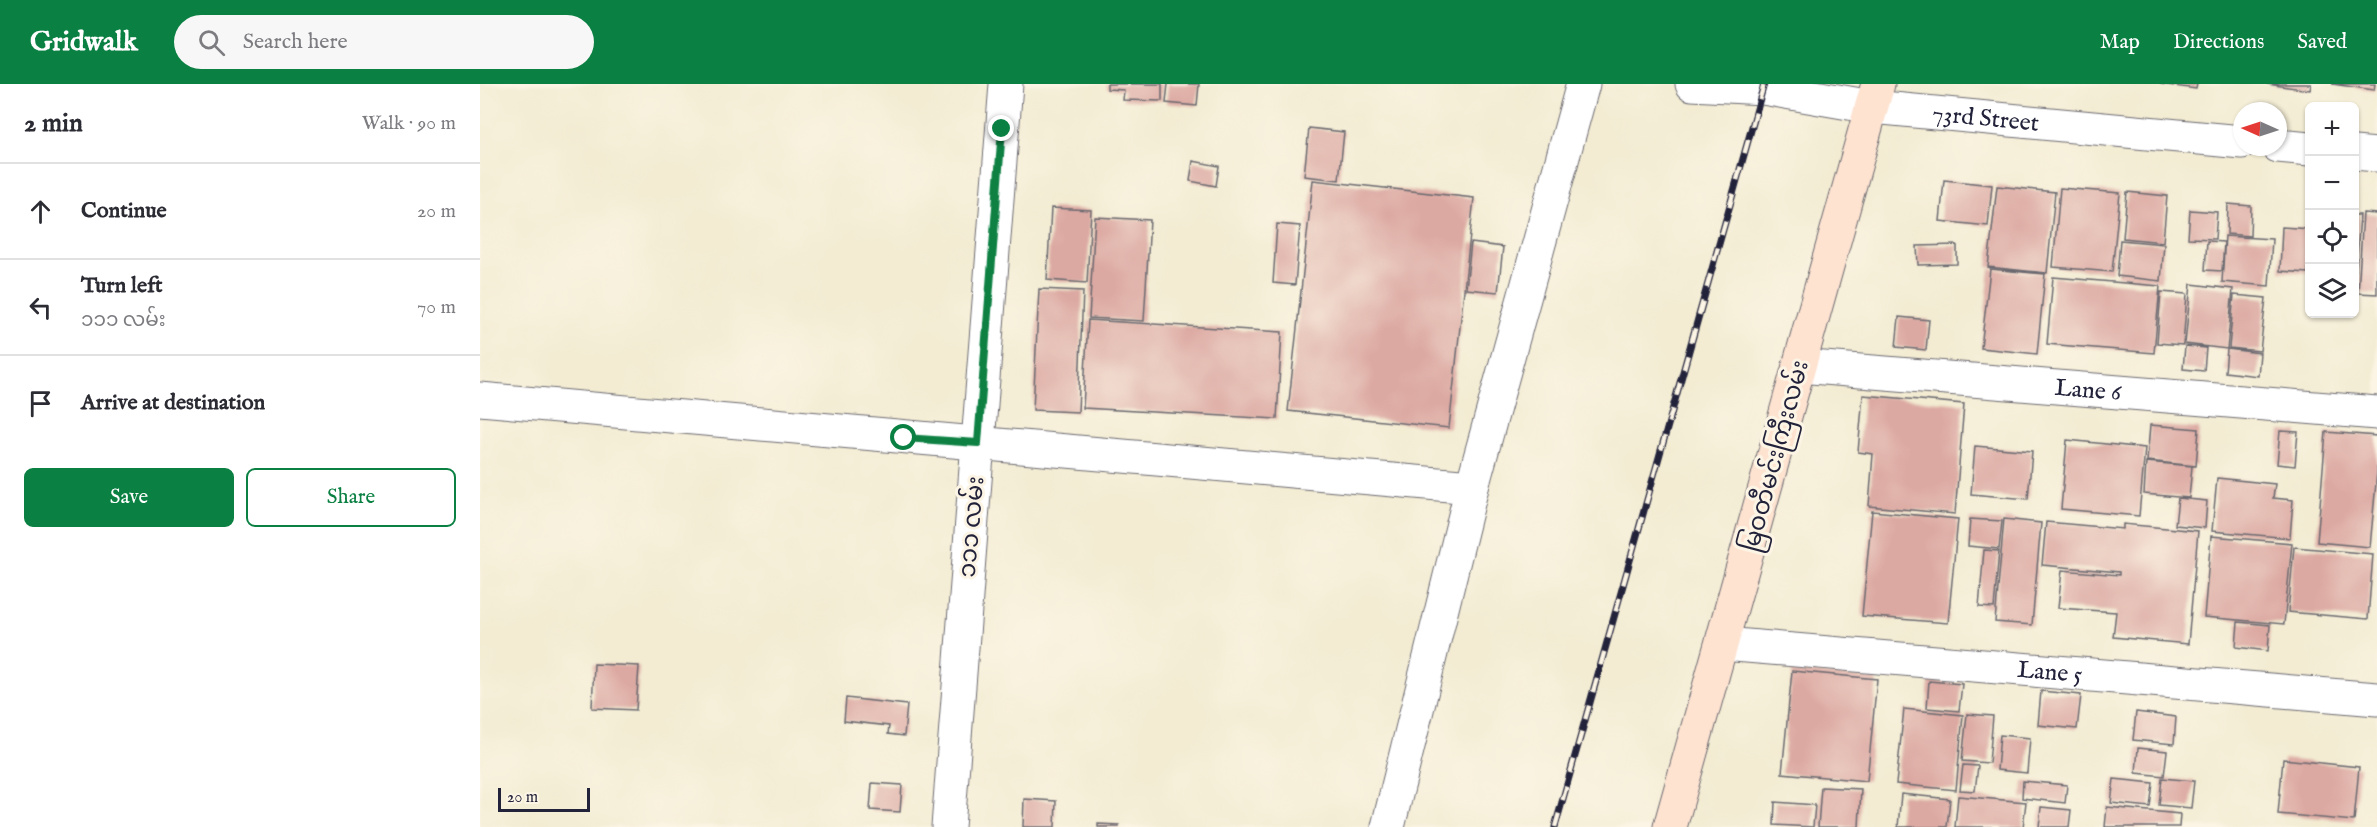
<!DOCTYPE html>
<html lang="en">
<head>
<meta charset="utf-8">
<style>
  :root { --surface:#fff; --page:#f7f7f7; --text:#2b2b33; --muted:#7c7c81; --line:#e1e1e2; --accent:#0b8043 }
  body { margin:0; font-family:"IM FELL English","Noto Sans Myanmar",serif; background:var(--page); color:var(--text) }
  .controls { position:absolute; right:18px; top:18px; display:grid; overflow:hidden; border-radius:9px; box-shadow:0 2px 4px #0004 }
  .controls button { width:54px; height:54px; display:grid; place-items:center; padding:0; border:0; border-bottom:2px solid var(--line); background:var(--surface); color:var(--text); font:30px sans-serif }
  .compass { position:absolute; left:1753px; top:18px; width:54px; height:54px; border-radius:50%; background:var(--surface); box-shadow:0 2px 4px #0004; rotate:273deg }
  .scale { position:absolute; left:18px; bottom:15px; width:92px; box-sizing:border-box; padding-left:6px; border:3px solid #22223b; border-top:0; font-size:16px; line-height:21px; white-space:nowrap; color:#22223b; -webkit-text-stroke:4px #fcf5e5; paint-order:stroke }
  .stop { position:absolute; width:18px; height:18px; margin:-14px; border:4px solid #0b8043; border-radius:50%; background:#fff }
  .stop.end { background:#0b8043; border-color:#fff; box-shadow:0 2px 6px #0008 }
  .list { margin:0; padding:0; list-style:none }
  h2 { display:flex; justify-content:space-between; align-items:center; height:78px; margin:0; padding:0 24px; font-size:26px }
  h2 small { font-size:20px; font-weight:400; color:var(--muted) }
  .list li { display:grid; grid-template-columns:39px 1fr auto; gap:18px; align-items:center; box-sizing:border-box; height:96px; padding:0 24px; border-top:2px solid var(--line) }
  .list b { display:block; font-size:22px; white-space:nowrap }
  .list p { margin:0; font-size:20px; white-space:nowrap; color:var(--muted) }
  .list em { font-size:20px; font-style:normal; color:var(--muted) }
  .actions { display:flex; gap:12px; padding:18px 24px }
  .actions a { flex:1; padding:14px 0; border:2px solid var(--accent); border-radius:9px; text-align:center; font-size:21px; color:var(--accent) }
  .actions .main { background:var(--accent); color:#fff }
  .icon { flex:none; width:33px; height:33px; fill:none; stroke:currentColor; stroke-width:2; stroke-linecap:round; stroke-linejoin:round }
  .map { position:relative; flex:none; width:1897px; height:743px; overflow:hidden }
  header { display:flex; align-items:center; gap:36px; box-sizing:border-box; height:84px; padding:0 30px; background:var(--accent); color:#fff }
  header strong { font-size:28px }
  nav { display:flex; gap:33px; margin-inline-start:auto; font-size:21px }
  .search { width:420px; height:54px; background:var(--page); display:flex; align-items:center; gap:15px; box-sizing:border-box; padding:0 21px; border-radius:33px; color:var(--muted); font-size:22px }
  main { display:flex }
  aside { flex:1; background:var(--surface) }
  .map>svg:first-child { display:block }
  .building { fill:#dca9a2 }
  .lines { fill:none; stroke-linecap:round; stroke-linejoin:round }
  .street-casing { stroke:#6b6970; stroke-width:35 }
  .secondary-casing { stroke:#6b6970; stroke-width:35 }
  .street { stroke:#fff; stroke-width:33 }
  .secondary { stroke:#fee3d1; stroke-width:33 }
  .rail-casing { stroke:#22223b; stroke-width:7 }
  .rail { stroke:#fcf5e5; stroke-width:4.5; stroke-dasharray:14; stroke-linecap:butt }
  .route { stroke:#0b8043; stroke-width:8 }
  .labels { text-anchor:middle; stroke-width:6; stroke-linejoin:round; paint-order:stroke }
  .street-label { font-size:24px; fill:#22223b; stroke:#fcf5e5 }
</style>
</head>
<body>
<header>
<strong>Gridwalk</strong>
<div class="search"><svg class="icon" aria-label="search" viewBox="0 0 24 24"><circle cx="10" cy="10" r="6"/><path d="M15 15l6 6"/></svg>Search here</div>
<nav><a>Map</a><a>Directions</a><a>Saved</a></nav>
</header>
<main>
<aside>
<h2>2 min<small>Walk · 90 m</small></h2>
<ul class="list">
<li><svg class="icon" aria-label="ahead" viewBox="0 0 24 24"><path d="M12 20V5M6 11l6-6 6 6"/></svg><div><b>Continue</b></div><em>20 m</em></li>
<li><svg class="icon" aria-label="left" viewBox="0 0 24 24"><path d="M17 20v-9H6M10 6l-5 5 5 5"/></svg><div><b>Turn left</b><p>၁၁၁ လမ်း</p></div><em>70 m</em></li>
<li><svg class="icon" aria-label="arrive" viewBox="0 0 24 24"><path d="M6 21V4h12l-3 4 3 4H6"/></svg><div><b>Arrive at destination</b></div></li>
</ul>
<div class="actions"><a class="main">Save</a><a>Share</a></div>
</aside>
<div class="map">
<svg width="1897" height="743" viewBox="0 0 1897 743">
  <rect width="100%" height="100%" fill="#fcf5e5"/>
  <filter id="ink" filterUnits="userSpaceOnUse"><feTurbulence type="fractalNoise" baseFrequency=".0167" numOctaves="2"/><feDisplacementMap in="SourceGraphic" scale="12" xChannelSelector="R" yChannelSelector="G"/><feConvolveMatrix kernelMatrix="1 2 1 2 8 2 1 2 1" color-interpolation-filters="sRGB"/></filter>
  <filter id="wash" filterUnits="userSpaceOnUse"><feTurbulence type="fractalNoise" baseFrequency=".008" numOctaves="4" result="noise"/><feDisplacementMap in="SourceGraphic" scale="24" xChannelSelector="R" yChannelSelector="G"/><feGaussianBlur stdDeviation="1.35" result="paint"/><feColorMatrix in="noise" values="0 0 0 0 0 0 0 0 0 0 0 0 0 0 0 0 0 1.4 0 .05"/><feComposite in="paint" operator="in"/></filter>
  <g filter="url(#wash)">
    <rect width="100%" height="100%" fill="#f3ecd3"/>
    <g id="blocks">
      <path class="building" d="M627,0h55v17l-39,-1 1,-10 -17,-1z
        M688,0h31l-2,22 -31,-3z
        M1680,0h37l-1,5z
        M1787,0h44l-1,6z
        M1852,0h43l-1,6z
        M829,44l35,4 -5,48 -35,-4z
        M713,77l26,5 -3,20 -26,-5z
        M833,96l161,18 -25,230 -161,-17z
        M1464,96l48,5 -4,41 -48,-5z
        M1517,102l58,6 -8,81 -59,-6z
        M1580,104l60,5 -8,79 -59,-5z
        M1647,108l40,4 -4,46 -40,-4z
        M1748,120l23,2 -1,30 -23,-2z
        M571,124l40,2 -4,73 -40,-3z
        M1710,126l27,2 -2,27 -27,-1z
        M1883,129l14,1v80l-19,-1z
        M1874,131h6l-4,56h-2z
        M615,133l55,3 -6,101 -55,-3z
        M797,140l23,2 -5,59 -22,-2z
        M1802,143l28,2 -2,44 -28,-2z
        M1745,152l47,3 -3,47 -47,-4z
        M1640,156l44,4 -3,37 -44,-5z
        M1727,157l17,1 -2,29 -17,-1z
        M991,159l32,4 -5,45 -32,-3z
        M1477,161v19l-39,1 -1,-19z
        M1510,185l55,5 -8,80 -56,-6z
        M1573,193l107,9 -6,67 -107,-9z
        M1711,200l42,5 -6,60 -42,-5z
        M559,205l44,2 -5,121 -45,-2z
        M1681,208l26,2 -4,51 -26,-2z
        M1754,211l32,3 -6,53 -31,-3z
        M1419,233l30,3 -3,30 -30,-3z
        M608,236l194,12 -5,87 -194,-11z
        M1705,262l21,2 -2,23 -21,-2z
        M1747,265l33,4 -2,23 -33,-4z
        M1383,311l101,9 -9,110 -86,-8 4,-52 -15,-2z
        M1670,341l49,4 -3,37 -49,-5z
        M1800,347l18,1 -3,34 -18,-2z
        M1846,348l51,4v36l-7,75 -53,-5z
        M1587,356l78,8 -6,68 -78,-7z
        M1495,362l57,5 -4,48 -57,-5z
        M1666,378l46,4 -3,32 -45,-4z
        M1737,394l58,6 -2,14 20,2 -3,38 -78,-7z
        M1698,414l29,3 -2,27 -30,-3z
        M1392,427l86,8 -10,104 -86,-7z
        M1490,435l32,2 -3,28 -31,-3z
        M1524,435l37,4 -9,102 -37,-3z
        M1566,438l77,7v-5l75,7 -10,113 -75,-7 3,-25 -58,-4 4,-38 57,5v-3l-77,-7z
        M1731,452l81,7 -8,81 -80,-7z
        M1814,463l79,7 -5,65 -80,-7z
        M1504,466l15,1 -5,57 -15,-1z
        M1758,538l32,3 -2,26 -32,-4z
        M114,580l45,2 -3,44 -44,-2z
        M1312,587l85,8 -10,102 -85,-8z
        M1449,597l33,3 -3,27 -32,-3z
        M1561,607l40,4 -4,34 -39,-4z
        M366,614l61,7 -3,31 -16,-2 1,-8 -45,-5z
        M1424,625l59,6 -7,75 -60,-6z
        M1656,628l40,5 -2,27 -41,-4z
        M1487,630l26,2 -4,47 -27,-2z
        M1520,651l30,3 -3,35 -30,-3z
        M1658,664l29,3 -3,25 -28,-3z
        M1803,675l76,8 -5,54 -76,-7z
        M1483,681l15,1 -3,25 -15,-1z
        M1682,694l32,3 -3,27 -32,-3z
        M1634,695l39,4 -3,24 -39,-4z
        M1543,697l44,4 -2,18 -43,-5z
        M392,699l30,2 -2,27 -30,-2z
        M1341,703l40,2 -2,38h-41z
        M1421,710l49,5 -3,28h-49z
        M1478,712l68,6 -3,25h-68z
        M544,715l32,2 -1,26h-32z
        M1295,718l40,3 -2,22 -39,-2z
        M1561,723l30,3 -2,17h-30z
        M1627,723l73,7 -1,13h-74z
        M618,740l21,1v2h-21z"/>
    </g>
  </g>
  <g filter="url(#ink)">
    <use href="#blocks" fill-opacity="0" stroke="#6b6970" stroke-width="1.5"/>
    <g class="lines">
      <g class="street-casing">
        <g id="street">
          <path id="s1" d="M1212,0l71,4 109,19 370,35"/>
          <path d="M1798,62l32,3"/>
          <path d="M1874,69l23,2"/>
          <path id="s2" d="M1319,282l578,47"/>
          <path d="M0,315l992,88"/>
          <path id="s3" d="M1243,560l654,55"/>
          <path d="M468,743l58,-743"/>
          <path d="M908,743l84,-340 111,-403"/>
        </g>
      </g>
      <g class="secondary-casing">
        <path id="secondary" d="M1190,743l208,-743"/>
      </g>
      <use href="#street" class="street"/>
      <use href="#secondary" class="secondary"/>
      <g class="rail-casing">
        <path id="rail" d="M1075,743l209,-743"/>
      </g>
      <use href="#rail" class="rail"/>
    </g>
  </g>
  <g class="lines" filter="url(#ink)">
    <path class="route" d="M424,354l74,5 24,-314"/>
  </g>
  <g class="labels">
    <g class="street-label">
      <text dy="8" stroke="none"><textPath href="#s1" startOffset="296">73rd Street</textPath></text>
      <text dy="8" stroke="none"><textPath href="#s2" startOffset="290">Lane 6</textPath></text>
      <text transform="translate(1295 372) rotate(-75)" y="8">မြဝတီမင်းကြီးလမ်း</text>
      <text transform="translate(491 443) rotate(-85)" y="8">၁၁၁ လမ်း</text>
      <text dy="8" stroke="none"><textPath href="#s3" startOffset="328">Lane 5</textPath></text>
    </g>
  </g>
</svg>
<div class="controls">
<button>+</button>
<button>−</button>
<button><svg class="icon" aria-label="locate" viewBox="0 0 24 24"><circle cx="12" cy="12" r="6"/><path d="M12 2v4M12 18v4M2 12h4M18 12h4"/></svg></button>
<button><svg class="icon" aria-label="layers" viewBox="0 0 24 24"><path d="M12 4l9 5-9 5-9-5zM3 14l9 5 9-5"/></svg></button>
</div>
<svg class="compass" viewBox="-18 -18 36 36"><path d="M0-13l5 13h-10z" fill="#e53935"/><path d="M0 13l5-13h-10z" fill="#7c7c81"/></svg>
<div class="scale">20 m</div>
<div class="stop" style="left:424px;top:354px"></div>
<div class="stop end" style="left:522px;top:45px"></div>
</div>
</main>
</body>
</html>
